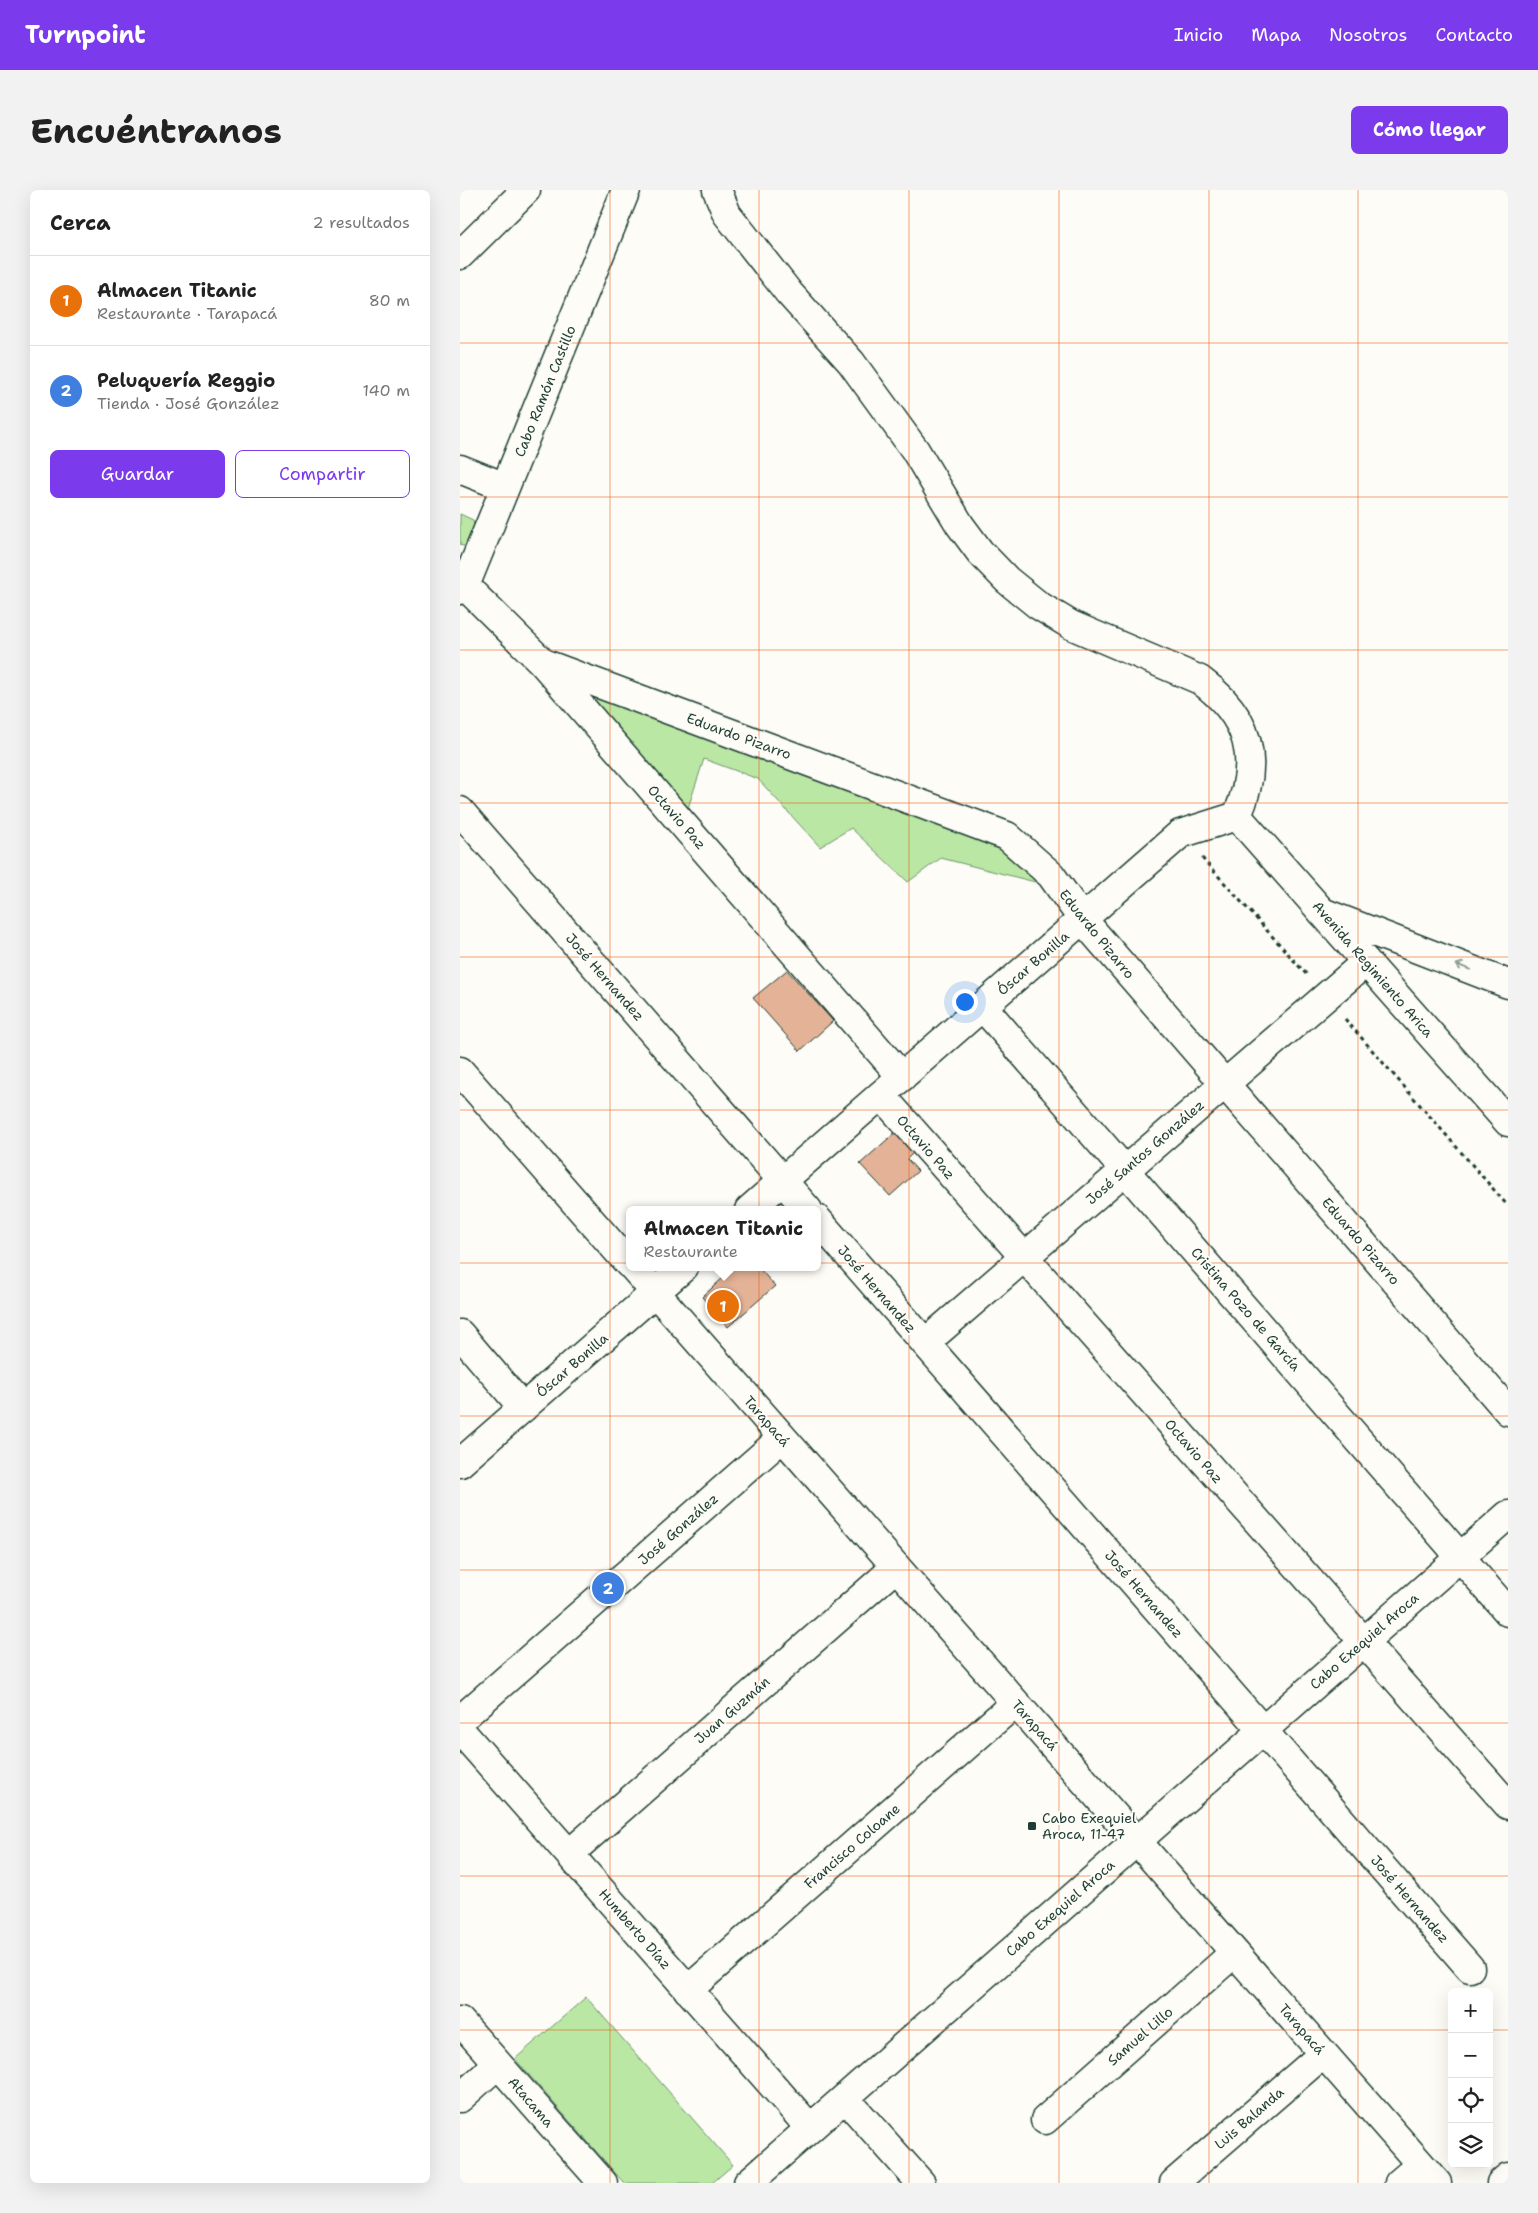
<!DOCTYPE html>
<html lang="es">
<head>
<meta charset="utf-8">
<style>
  :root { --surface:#fff; --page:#f2f2f2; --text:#222; --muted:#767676; --line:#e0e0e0; --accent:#7c3aed }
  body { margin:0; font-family:"Shantell Sans",sans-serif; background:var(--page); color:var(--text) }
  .controls { position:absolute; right:15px; bottom:15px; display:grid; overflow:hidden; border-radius:8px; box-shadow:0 5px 20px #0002 }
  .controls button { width:45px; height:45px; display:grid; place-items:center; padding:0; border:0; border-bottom:1px solid var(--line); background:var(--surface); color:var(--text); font:25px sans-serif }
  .you { position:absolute; left:504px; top:811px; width:18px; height:18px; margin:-12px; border:4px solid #fff; border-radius:50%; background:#1a73e8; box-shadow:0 0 0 8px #1a73e833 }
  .badge { display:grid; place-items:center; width:32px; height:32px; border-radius:50%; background:var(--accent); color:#fff; font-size:16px; font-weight:700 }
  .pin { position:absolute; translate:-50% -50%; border:2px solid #fff; box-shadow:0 1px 5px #0006 }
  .popup { position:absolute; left:166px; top:1016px; width:195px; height:65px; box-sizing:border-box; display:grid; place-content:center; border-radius:8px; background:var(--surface); filter:drop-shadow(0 1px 4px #0005); font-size:16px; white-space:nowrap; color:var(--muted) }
  .popup b { font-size:19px; color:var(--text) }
  .popup::after { content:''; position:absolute; left:50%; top:100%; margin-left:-10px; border:10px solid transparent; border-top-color:var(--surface) }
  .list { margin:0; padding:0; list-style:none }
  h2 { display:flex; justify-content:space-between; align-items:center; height:65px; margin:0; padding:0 20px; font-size:21px }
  h2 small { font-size:16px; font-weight:400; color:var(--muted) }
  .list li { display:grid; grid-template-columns:32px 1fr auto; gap:15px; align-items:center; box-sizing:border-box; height:90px; padding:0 20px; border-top:1px solid var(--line) }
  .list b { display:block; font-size:19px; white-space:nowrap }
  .list p { margin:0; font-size:16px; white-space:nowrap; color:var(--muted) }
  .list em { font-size:16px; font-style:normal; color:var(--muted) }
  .actions { display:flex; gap:10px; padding:15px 20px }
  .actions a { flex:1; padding:11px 0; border:1px solid var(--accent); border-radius:8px; text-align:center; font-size:18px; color:var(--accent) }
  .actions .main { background:var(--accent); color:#fff }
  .icon { flex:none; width:28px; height:28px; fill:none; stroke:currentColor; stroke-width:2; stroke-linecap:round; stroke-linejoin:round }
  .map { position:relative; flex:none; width:1048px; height:1993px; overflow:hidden; border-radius:8px }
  header { display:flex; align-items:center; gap:30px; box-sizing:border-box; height:70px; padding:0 25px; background:var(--accent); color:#fff }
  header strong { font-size:24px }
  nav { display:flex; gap:28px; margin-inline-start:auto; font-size:18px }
  .intro { display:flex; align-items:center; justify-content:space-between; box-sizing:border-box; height:120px; padding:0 30px }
  h1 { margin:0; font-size:35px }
  .button { padding:12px 22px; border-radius:8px; background:var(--accent); color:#fff; font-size:18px; font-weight:700 }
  main { display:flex; gap:30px; padding:0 30px }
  aside { flex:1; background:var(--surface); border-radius:8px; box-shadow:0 5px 20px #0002 }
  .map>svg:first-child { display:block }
  .green { fill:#bbe7a5; stroke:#6d926c }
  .building { fill:#e4b296; stroke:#1f3d34 }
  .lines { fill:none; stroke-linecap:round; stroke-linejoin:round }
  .minor-casing { stroke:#1f3d34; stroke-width:31 }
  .tertiary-casing { stroke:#1f3d34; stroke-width:31 }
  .path { stroke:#1f3d34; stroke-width:3; stroke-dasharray:4 4; stroke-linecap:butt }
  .minor { stroke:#fdfcf7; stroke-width:28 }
  .tertiary { stroke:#fdfcf7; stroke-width:28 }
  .oneway { stroke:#8e9c96 }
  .grid { fill:none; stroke:#e8590c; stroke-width:1; stroke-opacity:0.55 }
  .poi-dot { fill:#1f3d34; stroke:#fdfcf7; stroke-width:2 }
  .labels { text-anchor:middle; stroke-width:4; stroke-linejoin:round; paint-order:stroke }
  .street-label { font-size:14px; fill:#1f3d34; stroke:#fdfcf7 }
  .poi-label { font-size:14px; fill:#1f3d34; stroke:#fdfcf7; text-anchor:start }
</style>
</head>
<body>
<header>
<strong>Turnpoint</strong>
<nav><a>Inicio</a><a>Mapa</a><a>Nosotros</a><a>Contacto</a></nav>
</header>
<div class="intro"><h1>Encuéntranos</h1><a class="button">Cómo llegar</a></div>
<main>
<aside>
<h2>Cerca<small>2 resultados</small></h2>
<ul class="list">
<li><span class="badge" style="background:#e8710a">1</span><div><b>Almacen Titanic</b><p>Restaurante · Tarapacá</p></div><em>80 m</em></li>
<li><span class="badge" style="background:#3f7fe0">2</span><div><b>Peluquería Reggio</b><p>Tienda · José González</p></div><em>140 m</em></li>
</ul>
<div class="actions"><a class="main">Guardar</a><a>Compartir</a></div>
</aside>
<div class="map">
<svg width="1048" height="1993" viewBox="0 0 1048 1993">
  <rect width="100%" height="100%" fill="#fdfcf7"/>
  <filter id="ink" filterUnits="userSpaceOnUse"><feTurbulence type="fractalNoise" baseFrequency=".02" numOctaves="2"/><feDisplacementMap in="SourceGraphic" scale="10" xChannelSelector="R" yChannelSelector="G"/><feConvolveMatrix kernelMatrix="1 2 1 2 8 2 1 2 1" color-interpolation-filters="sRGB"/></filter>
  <g filter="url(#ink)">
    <path class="green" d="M0,324l13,6 3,14 -7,14 -9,-3z
      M125,502l420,151 34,40 -98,-25 -33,24 -57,-54 -31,19 -62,-68 -54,-20 -17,52z
      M126,1807l147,168 -21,18h-88l-109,-124z"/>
    <path class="building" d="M327,780l46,51 -33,30 -47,-53z
      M440,938l18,20 -11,11 11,12 -28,25 -30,-32z
      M275,1077h23l17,19 -47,41 -26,-30z"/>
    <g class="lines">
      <g class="minor-casing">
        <path id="minor" d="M257,0l10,24 62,79 62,69 64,88 45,75 20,27 27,28 31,25 33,20 129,55c49,36 62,79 37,136
          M0,65l66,-65
          M0,279l45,18
          M5,396l78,77 359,414
          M0,400l5,-4 161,-396
          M83,473l464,173 44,39 32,45 425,491
          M0,621l348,399
          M862,722l186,72
          M523,817l525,605
          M421,905l627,710
          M357,1029l653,749
          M0,1144l63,74
          M465,1153l441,-381
          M0,1530l322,-282
          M0,1540l350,398
          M109,1664l327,-287
          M228,1800l327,-287
          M0,1831l143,162
          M0,1908l38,-34
          M385,1908l76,85
          M585,1930l189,-167
          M288,1993l760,-668
          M714,1993l149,-129
          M939,1993l21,-18
          M1041,1993l7,-6"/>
      </g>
      <g class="tertiary-casing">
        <path id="tertiary" d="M0,881l169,193
          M289,1020l431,-376 57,-18 271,306
          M173,1077l804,916
          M0,1273l224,-196"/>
      </g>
      <path class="path" d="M742,668l105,117
        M885,829l163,187"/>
      <use href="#minor" class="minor"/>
      <use href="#tertiary" class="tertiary"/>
    </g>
    <defs><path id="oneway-shaft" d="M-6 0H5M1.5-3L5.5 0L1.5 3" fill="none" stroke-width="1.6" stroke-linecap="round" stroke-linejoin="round" transform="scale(1.25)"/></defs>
    <use class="oneway" href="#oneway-shaft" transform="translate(1003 777) rotate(-159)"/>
  </g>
  <path class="grid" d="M150,0v1993M299,0v1993M449,0v1993M599,0v1993M749,0v1993M898,0v1993M0,153h1048M0,307h1048M0,460h1048M0,613h1048M0,767h1048M0,920h1048M0,1073h1048M0,1226h1048M0,1380h1048M0,1533h1048M0,1686h1048M0,1840h992M1029,1840h19"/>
  <rect class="poi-dot" x="567" y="1631" width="10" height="10" rx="2.5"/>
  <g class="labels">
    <g class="street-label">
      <text transform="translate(85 201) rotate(-68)" y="5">Cabo Ramón Castillo</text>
      <text transform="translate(279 546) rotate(20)" y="5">Eduardo Pizarro</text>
      <text transform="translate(217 627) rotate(49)" y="5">Octavio Paz</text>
      <text transform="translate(637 744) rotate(51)" y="5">Eduardo Pizarro</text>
      <text transform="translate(573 773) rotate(-41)" y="5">Óscar Bonilla</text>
      <text transform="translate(913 779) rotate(49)" y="5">Avenida Regimiento Arica</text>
      <text transform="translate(145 787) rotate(49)" y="5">José Hernandez</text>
      <text transform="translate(466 957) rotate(49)" y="5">Octavio Paz</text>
      <text transform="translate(685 962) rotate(-41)" y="5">José Santos González</text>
      <text transform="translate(901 1051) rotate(49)" y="5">Eduardo Pizarro</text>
      <text transform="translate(417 1099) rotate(49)" y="5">José Hernandez</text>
      <text transform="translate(786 1119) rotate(49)" y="5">Cristina Pozo de García</text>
      <text transform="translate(112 1175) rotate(-41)" y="5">Óscar Bonilla</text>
      <text transform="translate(307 1231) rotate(49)" y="5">Tarapacá</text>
      <text transform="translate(734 1261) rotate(49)" y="5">Octavio Paz</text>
      <text transform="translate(218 1339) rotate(-41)" y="5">José González</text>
      <text transform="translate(684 1404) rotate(49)" y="5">José Hernandez</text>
      <text transform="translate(904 1451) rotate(-41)" y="5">Cabo Exequiel Aroca</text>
      <text transform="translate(272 1520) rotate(-41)" y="5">Juan Guzmán</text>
      <text transform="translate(575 1535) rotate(49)" y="5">Tarapacá</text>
      <text transform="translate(392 1656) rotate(-41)" y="5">Francisco Coloane</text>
      <text transform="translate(950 1709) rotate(49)" y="5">José Hernandez</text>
      <text transform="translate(600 1718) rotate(-41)" y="5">Cabo Exequiel Aroca</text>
      <text transform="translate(175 1739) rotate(49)" y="5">Humberto Díaz</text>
      <text transform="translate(842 1839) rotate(49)" y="5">Tarapacá</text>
      <text transform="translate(680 1846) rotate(-41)" y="5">Samuel Lillo</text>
      <text transform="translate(71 1912) rotate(49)" y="5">Atacama</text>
      <text transform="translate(789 1928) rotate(-41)" y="5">Luis Balanda</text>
    </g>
    <g class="poi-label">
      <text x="582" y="1633">Cabo Exequiel<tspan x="582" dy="16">Aroca, 11-47</tspan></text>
    </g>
  </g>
</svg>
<div class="controls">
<button>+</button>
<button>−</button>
<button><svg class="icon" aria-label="locate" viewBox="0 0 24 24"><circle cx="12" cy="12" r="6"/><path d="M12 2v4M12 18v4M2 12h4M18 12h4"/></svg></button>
<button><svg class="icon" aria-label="layers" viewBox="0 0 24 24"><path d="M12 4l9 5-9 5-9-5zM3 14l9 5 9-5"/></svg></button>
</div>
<div class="you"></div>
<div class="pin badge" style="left:263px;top:1116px;background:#e8710a">1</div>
<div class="popup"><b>Almacen Titanic</b>Restaurante</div>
<div class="pin badge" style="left:148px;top:1398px;background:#3f7fe0">2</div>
</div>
</main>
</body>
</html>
